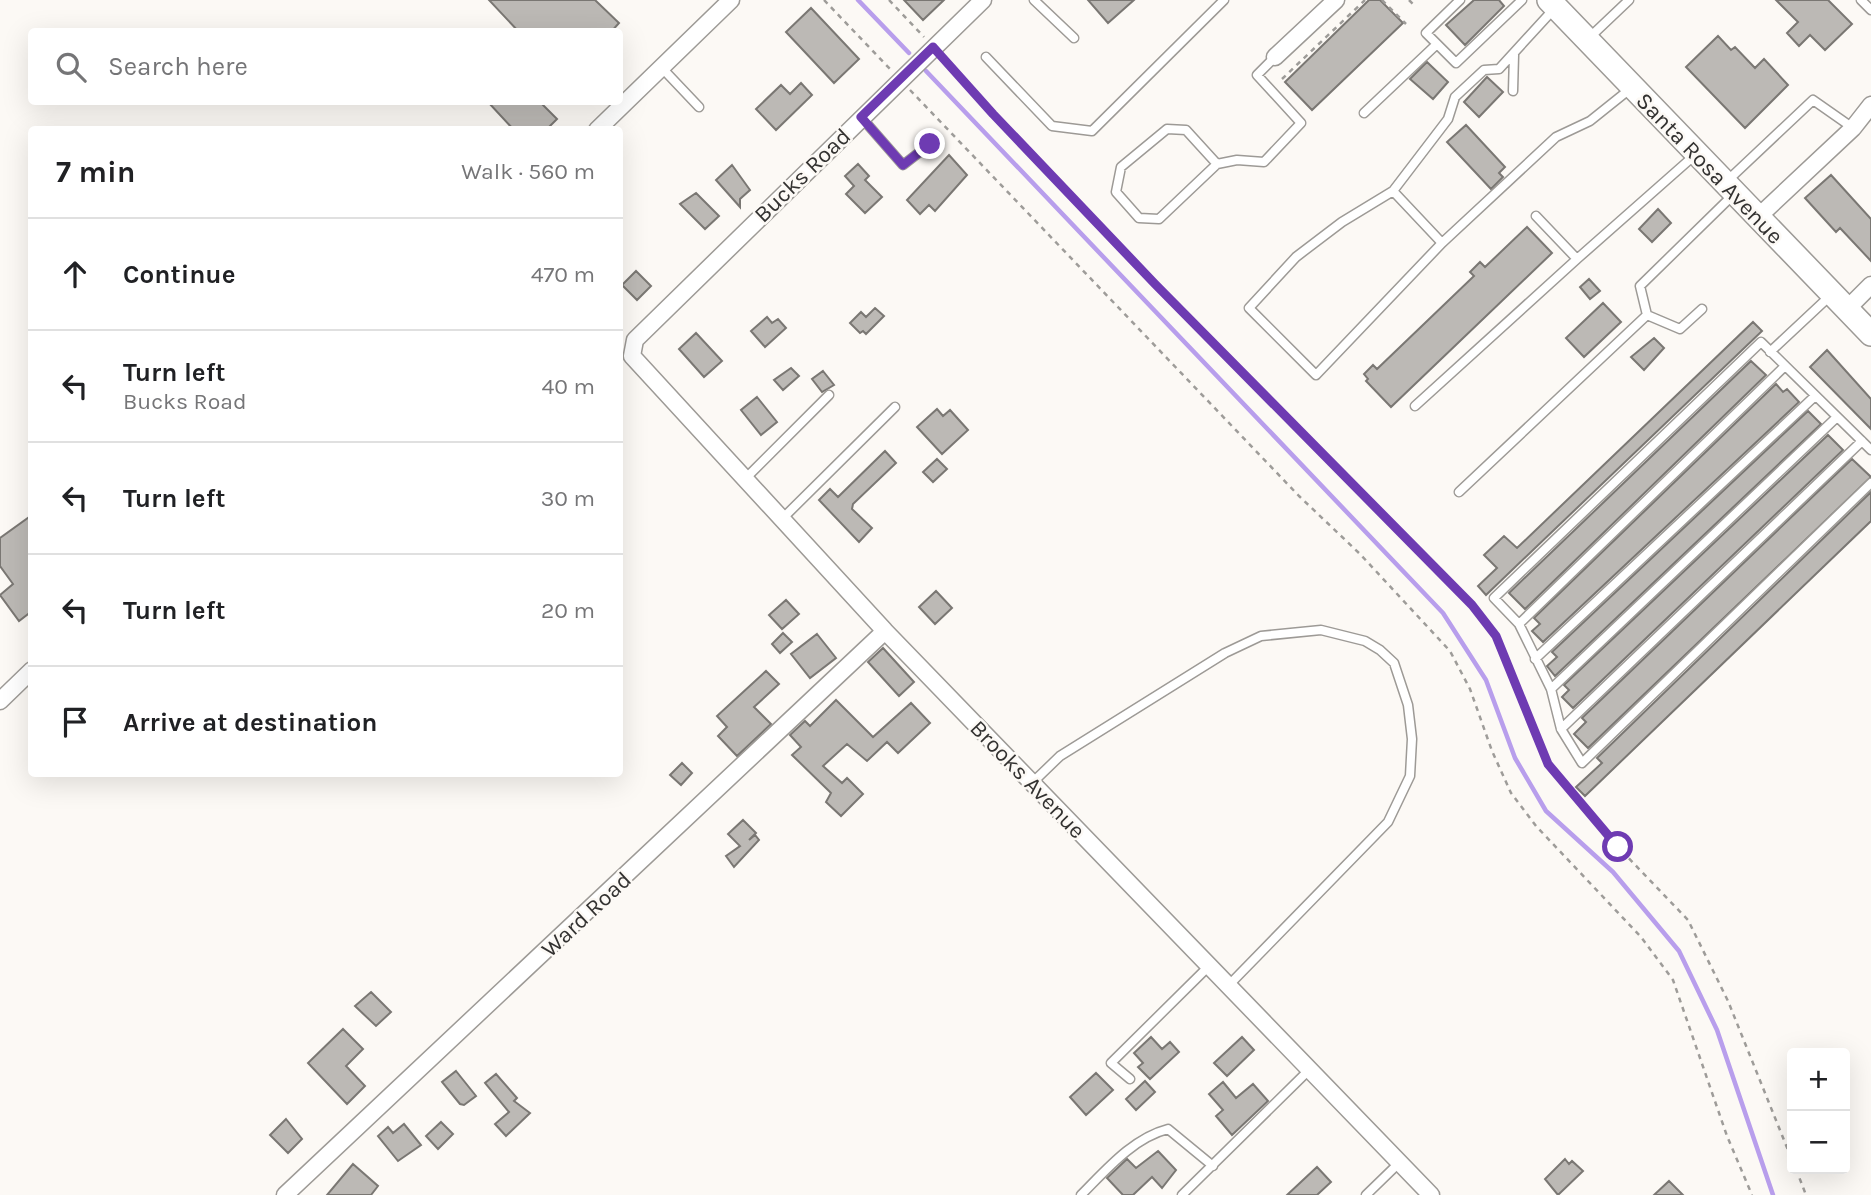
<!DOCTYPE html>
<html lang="en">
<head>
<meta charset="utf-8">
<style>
  :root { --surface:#fff; --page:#f2f2f2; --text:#202124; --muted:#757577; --line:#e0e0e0 }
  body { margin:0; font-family:Karla,sans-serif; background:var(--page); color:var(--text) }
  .controls { position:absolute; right:21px; bottom:21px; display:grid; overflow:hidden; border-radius:7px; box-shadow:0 7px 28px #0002 }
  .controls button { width:63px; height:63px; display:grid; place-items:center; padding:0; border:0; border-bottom:2px solid var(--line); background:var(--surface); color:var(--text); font:35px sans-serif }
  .stop { position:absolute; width:21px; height:21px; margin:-16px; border:5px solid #6e3bb2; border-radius:50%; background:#fff }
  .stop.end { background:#6e3bb2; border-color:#fff; box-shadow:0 2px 7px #0008 }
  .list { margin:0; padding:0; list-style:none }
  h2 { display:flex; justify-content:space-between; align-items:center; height:91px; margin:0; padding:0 28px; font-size:30px }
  h2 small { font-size:23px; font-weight:400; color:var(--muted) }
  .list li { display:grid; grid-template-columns:46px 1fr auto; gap:21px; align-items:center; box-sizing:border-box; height:112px; padding:0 28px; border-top:2px solid var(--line) }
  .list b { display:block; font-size:26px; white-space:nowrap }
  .list p { margin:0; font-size:23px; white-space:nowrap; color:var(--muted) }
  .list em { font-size:23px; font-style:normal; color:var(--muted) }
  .icon { flex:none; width:38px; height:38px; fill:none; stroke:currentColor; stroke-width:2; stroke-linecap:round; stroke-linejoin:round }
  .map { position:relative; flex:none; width:1871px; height:1195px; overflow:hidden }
  .search { position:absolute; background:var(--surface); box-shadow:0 7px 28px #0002; left:28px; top:28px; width:595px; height:77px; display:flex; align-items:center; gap:18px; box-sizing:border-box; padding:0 24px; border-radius:7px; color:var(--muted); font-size:26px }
  .panel { position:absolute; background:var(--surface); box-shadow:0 7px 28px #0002; left:28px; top:126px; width:595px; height:651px; border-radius:7px }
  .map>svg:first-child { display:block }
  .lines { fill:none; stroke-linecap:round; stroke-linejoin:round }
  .stream { stroke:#b89eec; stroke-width:4.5 }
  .building { fill:#bcb9b5; stroke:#7a7773; stroke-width:2 }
  .service-casing { stroke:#9d9a96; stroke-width:11 }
  .minor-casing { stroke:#9d9a96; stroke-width:19 }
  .secondary-casing { stroke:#9d9a96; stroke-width:26 }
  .path { stroke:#9e9c99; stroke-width:2.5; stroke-dasharray:5 5; stroke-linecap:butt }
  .service { stroke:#fff; stroke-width:8 }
  .minor { stroke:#fff; stroke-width:16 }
  .secondary { stroke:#fff; stroke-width:23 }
  .route { stroke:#6e3bb2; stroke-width:9 }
  .labels { text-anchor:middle; stroke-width:5; stroke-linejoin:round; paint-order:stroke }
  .street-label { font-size:23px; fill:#333231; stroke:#fcf9f5 }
</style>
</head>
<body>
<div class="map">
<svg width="1871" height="1195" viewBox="0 0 1871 1195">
  <rect width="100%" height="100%" fill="#fcf9f5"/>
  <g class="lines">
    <path class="stream" d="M858,0l51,53
      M926,71l517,542 43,67 29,78 31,53 67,61 66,79 38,79 56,165"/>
  </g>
  <path class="building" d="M489,0h106l24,23 -8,9h-92z
    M904,0h40l-21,20z
    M1088,0h46l-26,23z
    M1369,0h11l23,23 -91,87 -27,-28z
    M1474,0h25l5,6 -39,39 -19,-20z
    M1776,0h52l24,24 -27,26 -15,-15 -11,11 -12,-13 11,-11z
    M811,8l48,51 -25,24 -48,-51z
    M1718,36l13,14 4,-3 20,21 9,-9 24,26 -43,43 -59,-61z
    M1427,62l21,20 -15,17 -23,-20z
    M1487,77l16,15 -24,25 -15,-15z
    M801,83l11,12 -36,35 -20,-21 25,-24 9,9z
    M488,102h52l17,17 -11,11h-32z
    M1466,125l39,42 -6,6 4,4 -12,12 -44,-47z
    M949,155l18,20 -32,36 -6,-6 -9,9 -13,-14z
    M858,164l11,12 -4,4 17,17 -17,16 -19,-19 8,-8 -9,-10z
    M732,165l18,25 -10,9v8l-24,-27z
    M1831,175l40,44v42l-31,-33 -4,4 -31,-34z
    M696,193l23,23 -14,13 -25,-25z
    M1658,209l13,14 -19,19 -13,-13z
    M1527,227l25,26 -161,154 -25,-26 2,-2 -4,-5 9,-9 4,4 97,-93 -4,-4 10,-10 5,5z
    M636,271l15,15 -14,14 -15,-15z
    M1589,279l11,12 -10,8 -10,-12z
    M1603,303l18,19 -37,35 -18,-19z
    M875,308l9,8 -18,18 -3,-3 -3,2 -10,-10 11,-11 5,5z
    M767,317l5,6 6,-4 8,9 -21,19 -14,-16z
    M1753,322l9,9 -276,264 -8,-9 19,-18 -13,-13 20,-19 13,12z
    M696,333l26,28 -18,16 -25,-28z
    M1654,338l10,10 -20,22 -13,-13z
    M1827,350l44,49v30l-61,-62z
    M1751,361l15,14 -241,234 -16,-16z
    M791,368l8,8 -16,14 -9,-10z
    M823,371l11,14 -12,7 -10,-13z
    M1776,384l7,8 4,-3 12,13 -256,240 -11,-11 8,-7 -6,-6z
    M757,397l20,25 -16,13 -20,-25z
    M937,409l6,7 7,-6 18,20 -26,24 -25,-27z
    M1808,411l13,13 -266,252 -8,-10 10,-9 -5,-5z
    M1828,435l15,15 -270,258 -11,-11 7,-7 -5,-5z
    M885,451l11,12 -43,41 -1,5 20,19 -13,14 -40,-42 11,-11 8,8z
    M937,459l10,10 -14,13 -10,-10z
    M1852,459l19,18 -283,271 -14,-14 12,-12 -4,-4z
    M1871,492v29l-286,275 -9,-9 26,-24 -5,-5z
    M32,515v96l-13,10 -19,-26 13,-11 -13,-18v-28z
    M936,591l16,17 -17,16 -16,-17z
    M786,600l13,14 -17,15 -13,-14z
    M783,633l9,9 -12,11 -8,-9z
    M817,634l19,24 -26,20 -19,-24z
    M883,648l31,34 -15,14 -31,-34z
    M766,671l13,13 -25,23 17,17 -34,32 -19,-20 9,-9 -10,-11z
    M836,700l37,37 38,-34 19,20 -32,30 -11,-11 -20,19 -20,-17 -24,22 19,17 5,-5 16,16 -22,22 -15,-14 5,-9 -39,-38 9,-8 -11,-12 15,-14 5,5z
    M682,763l10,10 -11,12 -11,-10z
    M743,820l13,13 -7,7 6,-5 4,5 -25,27 -8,-11 14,-10 -12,-12z
    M371,992l20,20 -15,14 -21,-20z
    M343,1029l20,20 -17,17 19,20 -18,18 -39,-41z
    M1151,1037l11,12 8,-7 9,10 -29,27 -12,-12 5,-4 -9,-10z
    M1242,1037l12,13 -27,26 -13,-13z
    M456,1071l20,25 -12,9 -4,-1 -18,-22z
    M1096,1073l17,17 -27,25 -16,-18z
    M496,1074l21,24 -3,3 16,12 -24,23 -11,-12 14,-12 -24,-29z
    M1145,1081l10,11 -19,18 -10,-11z
    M1223,1082l13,16 17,-14 15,17 -36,34 -16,-19 7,-6 -14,-16z
    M286,1119l16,20 -14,14 -18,-18z
    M441,1122l12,12 -15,15 -12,-13z
    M404,1124l17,21 -23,16 -20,-25 10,-9 5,6z
    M1158,1151l18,19 -14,18 -10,-11 -19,18h-10l-16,-17 20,-19 9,9z
    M1565,1159l4,5 3,-3 11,10 -25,24 -13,-16z
    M353,1164l25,22 -7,9h-44z
    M1317,1167l14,15 -14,13h-30z
    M1669,1181l14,14h-29z"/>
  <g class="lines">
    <g class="service-casing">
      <path id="service" d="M1034,0l40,38
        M1460,0l-34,33 30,30 66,-63
        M1861,0l10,10
        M1589,38l40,-38
        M986,57l66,69 40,5 132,-131
        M662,68l37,39
        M1513,91l1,-36
        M1364,113l73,-69
        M861,117l42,48 27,-21
        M1217,164l-31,-34 -19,-1 -46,38 -5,25 23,26 20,1 58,-55 20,-4 27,2 37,-39 -44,-48 18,-18
        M1726,182l87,-82 40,28
        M1393,191l55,-72 7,-22 29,-27 15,-1 54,-59
        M1536,216l41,43 119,-105
        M1442,243l-49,-52 -51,31 -46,35 -47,51 67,67 126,-132 114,-106 34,-16 40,-32
        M1647,315l33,14 22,-20
        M1770,352l62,-58
        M1415,406l162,-147
        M1871,450l-110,-108 -267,256 25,26 32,65 10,40 21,34 289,-280
        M745,479l84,-84
        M1459,492l188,-177 -7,-29 94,-92
        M782,519l113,-112
        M1519,624l266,-258
        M1535,659l280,-263
        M1551,689l286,-272
        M1561,729l301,-288
        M1032,783l28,-27 165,-103 36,-17 60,-6 44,11 15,9 14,13 14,42 4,34 -2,37 -22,46 -160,164
        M1130,1079l-19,-16 98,-97
        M1081,1195c25,-25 52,-57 87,-66l45,37
        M1182,1195l127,-125
        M1366,1195l33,-32"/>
    </g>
    <g class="minor-casing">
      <path id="minor" d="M983,0l-348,340 -3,16 253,275 546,564
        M1275,57l61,-57
        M597,130l134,-130
        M1757,218l96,-90 18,-23
        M1847,309l24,-24
        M0,701l32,-31
        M285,1195l600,-564"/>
    </g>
    <g class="secondary-casing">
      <path id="secondary" d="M1549,0l322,334"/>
    </g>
    <path class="path" d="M824,0l67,70
      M889,0l35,37
      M1382,0l24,24
      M1409,0l7,7
      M945,60l210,224 317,321 24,31 52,128 70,83 70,73 40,81 64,159
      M1282,79l83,-79
      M910,90l389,406 61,58 90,97 20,38 22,62 19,42 25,33 105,111 32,43 54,156 25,59
      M1796,1169l10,26"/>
    <use href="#service" class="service"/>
    <use href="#minor" class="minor"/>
    <use href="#secondary" class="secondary"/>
  </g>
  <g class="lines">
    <path class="route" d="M930,144l-27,21 -42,-48 72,-70 60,67 162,170 317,321 24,31 52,128 70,83"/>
  </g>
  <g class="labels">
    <g class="street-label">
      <text transform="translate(1710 168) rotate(46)" y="8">Santa Rosa Avenue</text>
      <text transform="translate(802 175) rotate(-44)" y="8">Bucks Road</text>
      <text transform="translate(1028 779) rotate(46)" y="8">Brooks Avenue</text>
      <text transform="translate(586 914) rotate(-43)" y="8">Ward Road</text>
    </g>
  </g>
</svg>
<div class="controls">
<button>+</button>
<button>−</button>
</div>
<div class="stop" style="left:1618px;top:847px"></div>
<div class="stop end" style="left:930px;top:144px"></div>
<div class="search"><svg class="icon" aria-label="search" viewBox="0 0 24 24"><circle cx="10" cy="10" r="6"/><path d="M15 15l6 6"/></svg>Search here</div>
<section class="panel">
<h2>7 min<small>Walk · 560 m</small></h2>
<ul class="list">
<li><svg class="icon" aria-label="ahead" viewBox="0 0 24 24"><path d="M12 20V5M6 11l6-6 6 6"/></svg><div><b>Continue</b></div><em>470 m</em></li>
<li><svg class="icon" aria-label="left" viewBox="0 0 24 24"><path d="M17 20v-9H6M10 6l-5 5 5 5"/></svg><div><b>Turn left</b><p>Bucks Road</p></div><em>40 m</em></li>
<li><svg class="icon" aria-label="left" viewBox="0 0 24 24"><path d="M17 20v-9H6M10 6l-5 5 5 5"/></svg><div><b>Turn left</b></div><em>30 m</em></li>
<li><svg class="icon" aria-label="left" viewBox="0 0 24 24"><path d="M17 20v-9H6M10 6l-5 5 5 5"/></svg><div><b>Turn left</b></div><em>20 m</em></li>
<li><svg class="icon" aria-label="arrive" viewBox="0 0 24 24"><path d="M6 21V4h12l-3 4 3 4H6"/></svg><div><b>Arrive at destination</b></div></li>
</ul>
</section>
</div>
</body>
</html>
